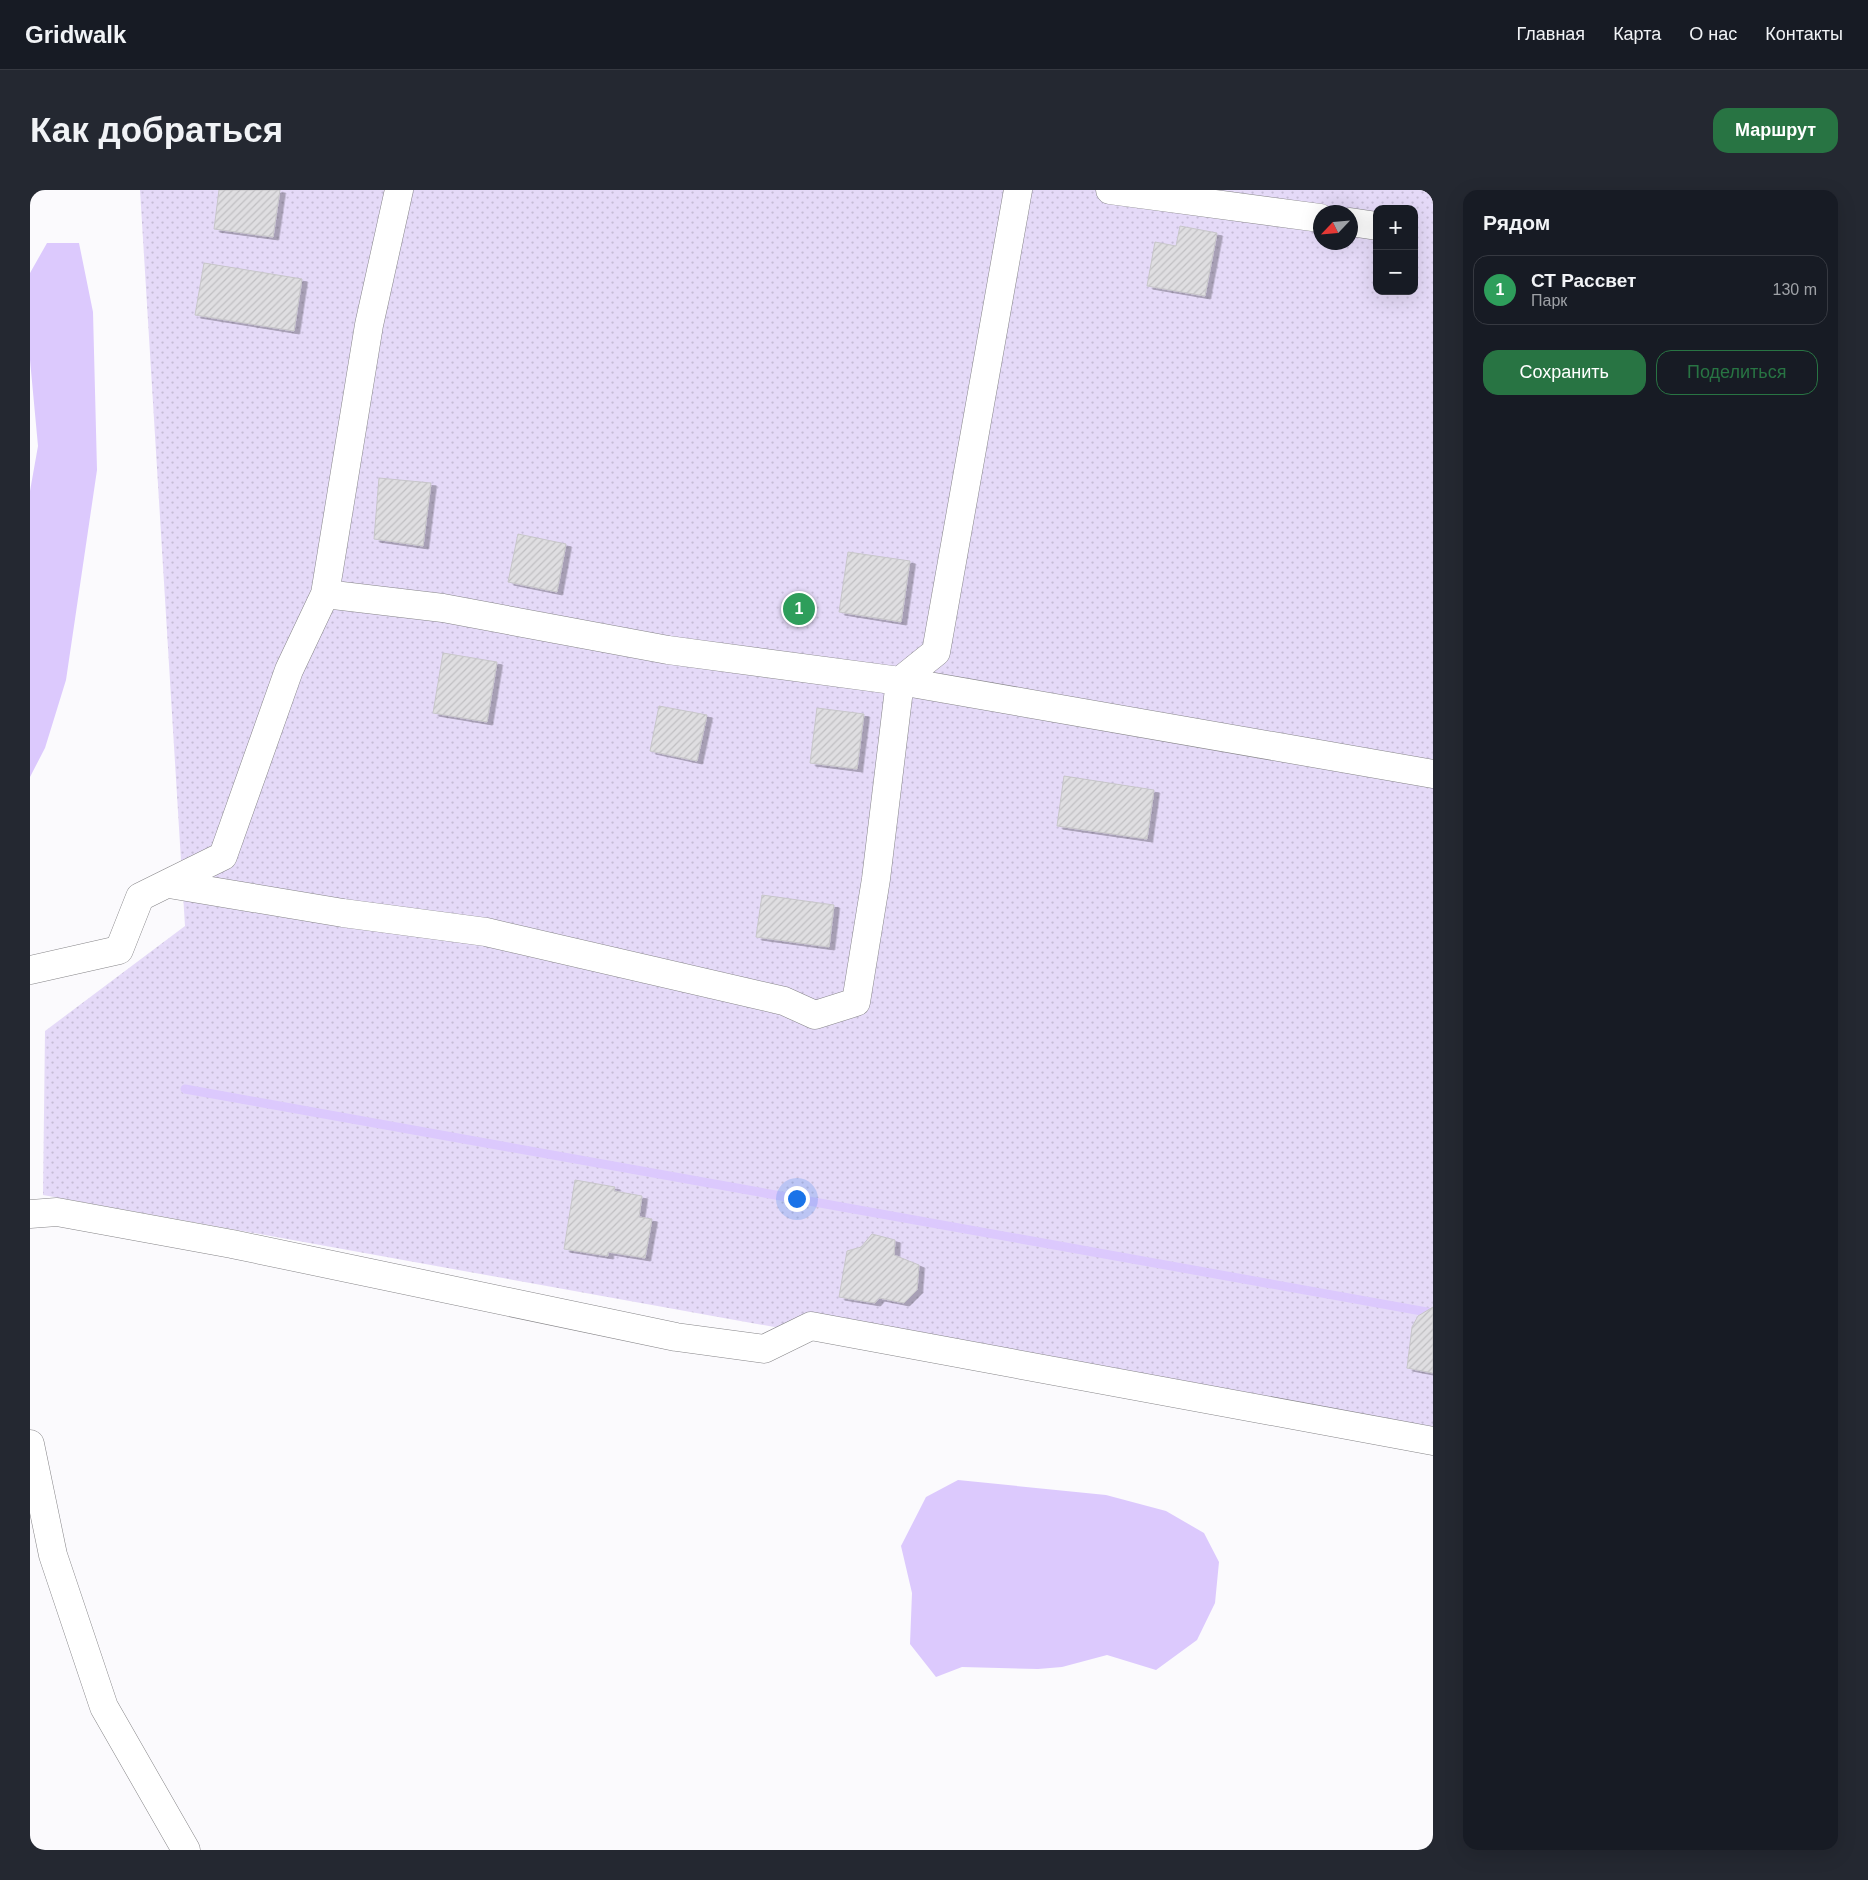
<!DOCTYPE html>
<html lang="ru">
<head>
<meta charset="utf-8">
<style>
  :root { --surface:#171b24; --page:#242831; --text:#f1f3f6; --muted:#9ea1a6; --line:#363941; --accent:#287443 }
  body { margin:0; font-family:Arial,sans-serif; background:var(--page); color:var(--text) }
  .controls { position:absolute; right:15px; top:15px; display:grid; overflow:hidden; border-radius:10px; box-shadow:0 5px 20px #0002 }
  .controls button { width:45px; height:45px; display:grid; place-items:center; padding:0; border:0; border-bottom:1px solid var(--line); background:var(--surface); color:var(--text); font:25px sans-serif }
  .compass { position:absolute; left:1283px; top:15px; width:45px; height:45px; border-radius:50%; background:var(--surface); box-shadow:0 5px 20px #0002; rotate:244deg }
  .you { position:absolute; left:766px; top:1008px; width:18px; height:18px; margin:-12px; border:4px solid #fff; border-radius:50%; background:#1a73e8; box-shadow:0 0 0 8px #1a73e833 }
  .badge { display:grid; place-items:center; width:32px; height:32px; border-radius:50%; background:var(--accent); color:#fff; font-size:16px; font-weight:700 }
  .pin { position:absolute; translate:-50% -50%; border:2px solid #fff; box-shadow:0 1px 5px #0006 }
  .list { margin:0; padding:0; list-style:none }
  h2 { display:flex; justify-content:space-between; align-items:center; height:65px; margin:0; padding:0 20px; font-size:21px }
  h2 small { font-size:16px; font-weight:400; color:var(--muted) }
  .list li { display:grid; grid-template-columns:32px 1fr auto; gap:15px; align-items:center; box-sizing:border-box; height:70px; margin:0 10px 10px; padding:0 10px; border:1px solid var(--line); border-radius:15px }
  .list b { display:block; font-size:19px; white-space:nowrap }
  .list p { margin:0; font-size:16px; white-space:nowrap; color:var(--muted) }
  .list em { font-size:16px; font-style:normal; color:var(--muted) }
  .actions { display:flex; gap:10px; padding:15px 20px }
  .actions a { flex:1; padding:11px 0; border:1px solid var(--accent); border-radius:15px; text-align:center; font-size:18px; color:var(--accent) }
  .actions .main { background:var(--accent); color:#fff }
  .map { position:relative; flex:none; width:1403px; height:1660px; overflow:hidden; border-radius:15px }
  header { display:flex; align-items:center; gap:30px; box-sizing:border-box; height:70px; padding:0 25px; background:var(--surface); border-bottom:1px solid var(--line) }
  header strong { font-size:24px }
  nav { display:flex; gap:28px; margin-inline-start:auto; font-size:18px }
  .intro { display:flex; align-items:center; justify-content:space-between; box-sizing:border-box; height:120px; padding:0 30px }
  h1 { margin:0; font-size:35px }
  .button { padding:12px 22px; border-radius:15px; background:var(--accent); color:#fff; font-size:18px; font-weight:700 }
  main { display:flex; gap:30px; padding:0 30px }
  aside { flex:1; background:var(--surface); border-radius:15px; box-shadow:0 5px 20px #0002 }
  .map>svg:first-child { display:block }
  .garden { fill:url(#garden-dots); fill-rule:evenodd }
  .water { fill:#dcc9fd }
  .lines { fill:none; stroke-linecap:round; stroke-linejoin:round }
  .stream { stroke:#dcc9fd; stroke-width:9 }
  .building { fill:url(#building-hatch); stroke:#c7c6c9; filter:url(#shadow) }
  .minor-casing { stroke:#868588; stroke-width:29 }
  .tertiary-casing { stroke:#868588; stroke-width:29 }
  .minor { stroke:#fff; stroke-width:28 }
  .tertiary { stroke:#fff; stroke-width:28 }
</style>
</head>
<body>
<header>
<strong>Gridwalk</strong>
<nav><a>Главная</a><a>Карта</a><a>О нас</a><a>Контакты</a></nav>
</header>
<div class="intro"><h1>Как добраться</h1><a class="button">Маршрут</a></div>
<main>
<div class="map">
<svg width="1403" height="1660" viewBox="0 0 1403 1660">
  <defs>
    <pattern id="garden-dots" width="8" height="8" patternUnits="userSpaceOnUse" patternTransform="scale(1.25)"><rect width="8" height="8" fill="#e5daf8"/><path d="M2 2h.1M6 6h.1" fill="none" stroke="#c5bcd6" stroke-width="1.8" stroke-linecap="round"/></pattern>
    <pattern id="building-hatch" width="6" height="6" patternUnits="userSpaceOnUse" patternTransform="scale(1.25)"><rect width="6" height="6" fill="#dfdee1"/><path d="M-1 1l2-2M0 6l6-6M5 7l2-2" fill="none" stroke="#c0bfc2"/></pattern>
    <filter id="shadow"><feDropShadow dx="5.5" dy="3" stdDeviation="0" flood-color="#0004"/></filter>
  </defs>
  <rect width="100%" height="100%" fill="#fbfafd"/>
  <path class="garden" d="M110,0h1293v1256l-1390,-251 2,-164 140,-105zM1347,19h37v82h-37zM1290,22h30v30h-30z"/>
  <path class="water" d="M17,53h32l14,69 4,158 -31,210 -21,68 -15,29v-286l8,-45 -8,-86v-87z
    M928,1290l148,15 60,16 38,22 15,29 -4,41 -18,37 -41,30 -49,-15 -45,12 -24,2 -76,-2 -26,10 -26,-33 2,-51 -11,-47 25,-49z"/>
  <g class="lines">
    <path class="stream" d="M155,899l1248,224"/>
  </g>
  <path class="building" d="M189,0h61l-7,47 -59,-8z
    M1150,36l37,7 -12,63 -58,-10 8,-44 21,4z
    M174,73l98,16 -8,52 -99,-16z
    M349,288l52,5 -8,63 -49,-7z
    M488,344l48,10 -9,48 -49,-10z
    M818,362l62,9 -9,61 -62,-10z
    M413,463l54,9 -10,60 -54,-9z
    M629,516l48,9 -10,46 -47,-10z
    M787,518l47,6 -7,55 -47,-6z
    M1034,586l90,14 -7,49 -90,-13z
    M732,705l72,10 -5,42 -73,-10z
    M545,990l40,7 -1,4 28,5 -3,21 13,2 -7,39 -37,-6v4l-44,-7z
    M842,1044l23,6 -1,15 25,10 -2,25 -13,13 -25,-5 -4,5 -36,-6 8,-46 14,-4z
    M1403,1117v66l-26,-5 5,-41 6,-11z"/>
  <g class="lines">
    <g class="minor-casing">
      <path id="minor" d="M1080,0l210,28
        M1320,32l27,4
        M295,404l44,-269 30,-135
        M139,694l174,29 143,19 298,69 31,14 41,-13 20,-123 24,-198 36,-29 82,-462
        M0,780l89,-20 21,-53 83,-41 66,-186 36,-76 118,14 225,42 232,31 533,93
        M0,1024l27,-2 175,32 444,93 88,12 47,-23 622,115"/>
    </g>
    <g class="tertiary-casing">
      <path id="tertiary" d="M0,1254l23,111 51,152 82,143"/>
    </g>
    <use href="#minor" class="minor"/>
    <use href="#tertiary" class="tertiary"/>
  </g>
</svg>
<div class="controls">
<button>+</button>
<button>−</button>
</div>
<svg class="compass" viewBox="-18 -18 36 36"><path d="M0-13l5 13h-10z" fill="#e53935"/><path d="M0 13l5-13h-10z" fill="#9ea1a6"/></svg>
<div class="you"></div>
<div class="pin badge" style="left:769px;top:419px;background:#2e9e5b">1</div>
</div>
<aside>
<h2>Рядом<small></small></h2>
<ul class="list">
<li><span class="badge" style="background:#2e9e5b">1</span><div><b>СТ Рассвет</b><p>Парк</p></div><em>130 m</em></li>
</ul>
<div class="actions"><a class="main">Сохранить</a><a>Поделиться</a></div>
</aside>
</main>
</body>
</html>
